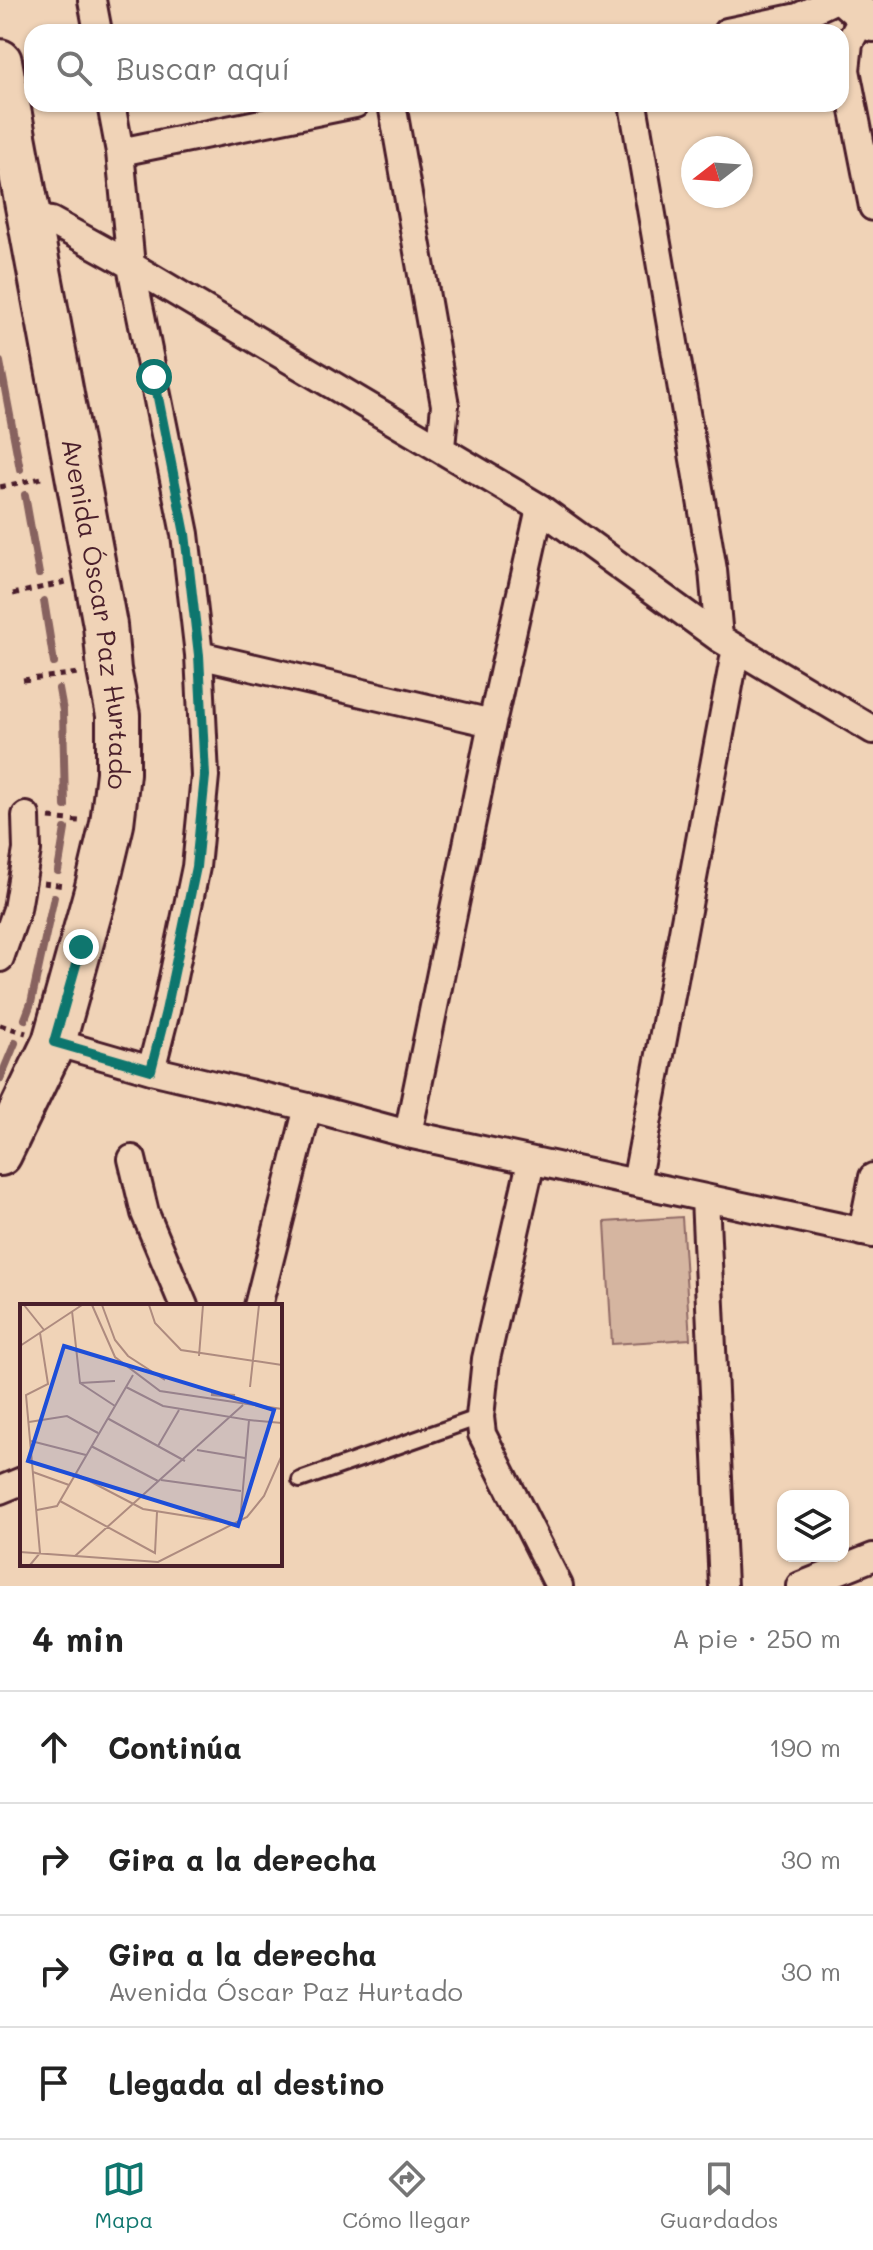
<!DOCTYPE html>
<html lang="es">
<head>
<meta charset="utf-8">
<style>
  :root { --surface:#fff; --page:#f2f2f2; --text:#222; --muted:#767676; --line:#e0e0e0; --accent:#0f766e }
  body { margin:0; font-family:Mali,sans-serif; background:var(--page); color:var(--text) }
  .controls { position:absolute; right:24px; bottom:24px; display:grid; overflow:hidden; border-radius:16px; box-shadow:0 2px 6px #0004 }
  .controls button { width:72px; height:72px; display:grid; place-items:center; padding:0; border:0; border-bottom:2px solid var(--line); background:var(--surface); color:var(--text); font:40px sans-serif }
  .compass { position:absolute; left:681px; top:136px; width:72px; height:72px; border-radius:50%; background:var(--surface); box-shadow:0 2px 6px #0004; rotate:253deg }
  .stop { position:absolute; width:24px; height:24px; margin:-18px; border:6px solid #0f766e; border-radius:50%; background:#fff }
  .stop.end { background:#0f766e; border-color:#fff; box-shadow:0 2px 8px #0008 }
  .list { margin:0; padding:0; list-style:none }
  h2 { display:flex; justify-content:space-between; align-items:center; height:104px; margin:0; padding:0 32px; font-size:34px }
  h2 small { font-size:26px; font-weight:400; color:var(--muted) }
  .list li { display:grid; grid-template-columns:52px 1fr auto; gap:24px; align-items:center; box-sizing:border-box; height:112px; padding:0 32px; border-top:2px solid var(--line) }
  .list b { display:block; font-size:30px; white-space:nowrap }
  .list p { margin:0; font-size:26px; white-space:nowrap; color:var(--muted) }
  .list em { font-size:26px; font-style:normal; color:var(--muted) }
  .icon { flex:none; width:44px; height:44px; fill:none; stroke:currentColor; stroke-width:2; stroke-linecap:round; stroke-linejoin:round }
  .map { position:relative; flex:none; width:873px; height:1586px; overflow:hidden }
  .search { position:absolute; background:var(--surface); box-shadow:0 2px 6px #0004; left:24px; right:24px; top:24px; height:88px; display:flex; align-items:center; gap:20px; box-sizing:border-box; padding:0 28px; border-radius:24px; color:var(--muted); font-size:30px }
  .sheet { height:552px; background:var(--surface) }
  nav { display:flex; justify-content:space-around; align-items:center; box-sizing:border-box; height:112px; border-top:2px solid var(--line); background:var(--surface); font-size:22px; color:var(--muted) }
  nav a { display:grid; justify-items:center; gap:4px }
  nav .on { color:var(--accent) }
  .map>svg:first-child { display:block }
  .green { fill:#d5b5a0; stroke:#906a66; stroke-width:2 }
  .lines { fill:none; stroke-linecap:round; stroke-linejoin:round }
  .stream { stroke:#87625f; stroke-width:8 }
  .service-casing { stroke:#4a1f2b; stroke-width:20 }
  .minor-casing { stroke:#4a1f2b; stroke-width:32 }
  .tertiary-casing { stroke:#4a1f2b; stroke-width:40 }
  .primary-casing { stroke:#4a1f2b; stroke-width:48 }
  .path { stroke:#4a1f2b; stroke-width:5; stroke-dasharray:6 6; stroke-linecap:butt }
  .service { stroke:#f0d3b7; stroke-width:14 }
  .minor { stroke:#f0d3b7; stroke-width:26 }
  .tertiary { stroke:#f0d3b7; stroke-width:34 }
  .primary { stroke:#f0d3b7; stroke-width:42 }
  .route { stroke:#0f766e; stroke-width:10 }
  .labels { text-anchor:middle; stroke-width:6; stroke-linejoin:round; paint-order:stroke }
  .street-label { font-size:26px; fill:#4a1f2b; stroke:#f0d3b7 }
  .inset-river { fill:none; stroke:#b08e81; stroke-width:4 }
  .inset-road { fill:none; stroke:#ae8b7f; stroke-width:2 }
  .view { fill:#1d4ed8; fill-opacity:0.15; stroke:#1d4ed8; stroke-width:4 }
  .inset-edge { fill:none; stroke:#4a1f2b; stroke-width:4 }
</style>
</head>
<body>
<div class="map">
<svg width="873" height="1586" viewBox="0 0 873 1586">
  <rect width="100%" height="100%" fill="#f0d3b7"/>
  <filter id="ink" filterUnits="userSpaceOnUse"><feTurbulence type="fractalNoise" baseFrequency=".0125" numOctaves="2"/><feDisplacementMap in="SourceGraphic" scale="16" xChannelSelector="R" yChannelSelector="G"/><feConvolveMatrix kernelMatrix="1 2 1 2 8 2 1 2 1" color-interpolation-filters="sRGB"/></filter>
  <g filter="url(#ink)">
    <path class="green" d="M682,1217l8,122 -78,5 -7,-122z"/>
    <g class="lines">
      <path class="stream" d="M0,362l20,107
        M25,495l14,79
        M44,601l10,62
        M59,689l4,22 2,95
        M58,871l7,-42
        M25,1019l6,-16 23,-106
        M0,1079l15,-36"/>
      <g class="service-casing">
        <path id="service" d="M300,1480l180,-63"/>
      </g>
      <g class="minor-casing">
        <path id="minor" d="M92,0l6,32
          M864,16l-15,27 -3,27 27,137
          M727,32l71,-15 36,-17
          M111,104l9,48
          M392,104l53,301 -4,42
          M633,104l80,466 6,68
          M30,219l21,2 69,38 420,249 179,130 154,92
          M199,655l293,68
          M0,958l17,-49 10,-59 -1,-34
          M54,1042l97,28 157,37 100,27 465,100
          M151,1070l15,-59 30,-144 9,-91 -6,-121 -14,-121 -54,-268 -11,-114 235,-48
          M408,1134l84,-411 48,-215
          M132,1159l13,54 39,93
          M531,1162l-45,197 -6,58 2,17 77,152
          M636,1183l100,-535
          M705,1198l18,388
          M862,1232l11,-55
          M258,1306l50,-199
          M0,1490l22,-9
          M800,1586l73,-29"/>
      </g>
      <g class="tertiary-casing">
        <path id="tertiary" d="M846,0l27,24"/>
      </g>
      <g class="primary-casing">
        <g id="primary">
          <path id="s1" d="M0,61l105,564 4,45 9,45v58l-6,51 -16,67 -42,151 -54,112"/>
        </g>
      </g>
      <path class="path" d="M0,487l46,-10
        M13,594l53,-12
        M23,680l55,-7
        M49,818l30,3
        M43,883l22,3
        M0,1025l26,8"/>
      <use href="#service" class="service"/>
      <use href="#minor" class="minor"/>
      <use href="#tertiary" class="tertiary"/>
      <use href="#primary" class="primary"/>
    </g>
  </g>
  <g class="lines" filter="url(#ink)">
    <path class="route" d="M81,947l-27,95 97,28 15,-59 30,-144 9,-91 -6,-121 -14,-121 -31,-157"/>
  </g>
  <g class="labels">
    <g class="street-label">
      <text dy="9" stroke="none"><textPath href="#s1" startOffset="562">Avenida Óscar Paz Hurtado</textPath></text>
    </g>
  </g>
  <g transform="translate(20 1304)">
    <rect width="262" height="262" fill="#f0d3b7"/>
    <path class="inset-river" d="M191,90l24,2"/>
    <path class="inset-road" d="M4,1l20,25M72,1l23,52 45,34 122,18M82,1l13,35 13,16 37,24M129,1l6,18 26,27 101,15M52,7l8,72 35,23M0,42l62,-41M179,52l4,-51M60,79l35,-2M106,83l37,19 86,14 -9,102M230,83l9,-82M87,114l78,43M229,116l33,3M9,118l38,-6 31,17M11,137l55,14M71,142l67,35M138,142l21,-36M177,146l48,8M13,168l36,13M56,170l67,35 94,15M141,176l80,11M40,197l95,52 2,-41M17,206l20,-4 76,-131M0,248l138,10 89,-45 17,-21 18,-41M55,252l168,-151M10,261l10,-12 -14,-158 22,-11 -8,-51"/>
    <path class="view" d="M44,42l210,64 -36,116 -210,-65z"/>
    <rect width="262" height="262" class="inset-edge"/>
  </g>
</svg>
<div class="controls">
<button><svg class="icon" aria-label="layers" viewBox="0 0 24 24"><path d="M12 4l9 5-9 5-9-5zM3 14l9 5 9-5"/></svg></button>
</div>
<svg class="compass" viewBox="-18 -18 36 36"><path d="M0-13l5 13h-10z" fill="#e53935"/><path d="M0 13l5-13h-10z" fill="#767676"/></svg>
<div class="stop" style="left:154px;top:377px"></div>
<div class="stop end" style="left:81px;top:947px"></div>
<div class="search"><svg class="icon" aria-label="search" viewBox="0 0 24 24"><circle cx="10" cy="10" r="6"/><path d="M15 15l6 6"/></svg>Buscar aquí</div>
</div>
<section class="sheet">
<h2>4 min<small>A pie · 250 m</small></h2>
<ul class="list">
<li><svg class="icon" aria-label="ahead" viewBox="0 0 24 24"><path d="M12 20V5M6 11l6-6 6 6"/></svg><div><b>Continúa</b></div><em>190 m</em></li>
<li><svg class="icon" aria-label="right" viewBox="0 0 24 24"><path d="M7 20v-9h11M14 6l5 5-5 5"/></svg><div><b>Gira a la derecha</b></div><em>30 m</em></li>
<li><svg class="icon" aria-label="right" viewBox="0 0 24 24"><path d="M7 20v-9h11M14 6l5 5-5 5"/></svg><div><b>Gira a la derecha</b><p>Avenida Óscar Paz Hurtado</p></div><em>30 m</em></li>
<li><svg class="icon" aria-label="arrive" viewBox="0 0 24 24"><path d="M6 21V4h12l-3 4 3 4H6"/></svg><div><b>Llegada al destino</b></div></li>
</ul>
</section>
<nav>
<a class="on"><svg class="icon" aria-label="map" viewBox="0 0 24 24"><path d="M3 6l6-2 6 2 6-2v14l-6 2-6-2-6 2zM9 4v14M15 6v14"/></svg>Mapa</a>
<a><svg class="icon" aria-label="directions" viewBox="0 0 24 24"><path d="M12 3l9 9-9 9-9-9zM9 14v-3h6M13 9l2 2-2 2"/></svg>Cómo llegar</a>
<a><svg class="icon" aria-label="saved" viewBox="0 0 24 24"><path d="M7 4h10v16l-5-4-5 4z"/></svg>Guardados</a>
</nav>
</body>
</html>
